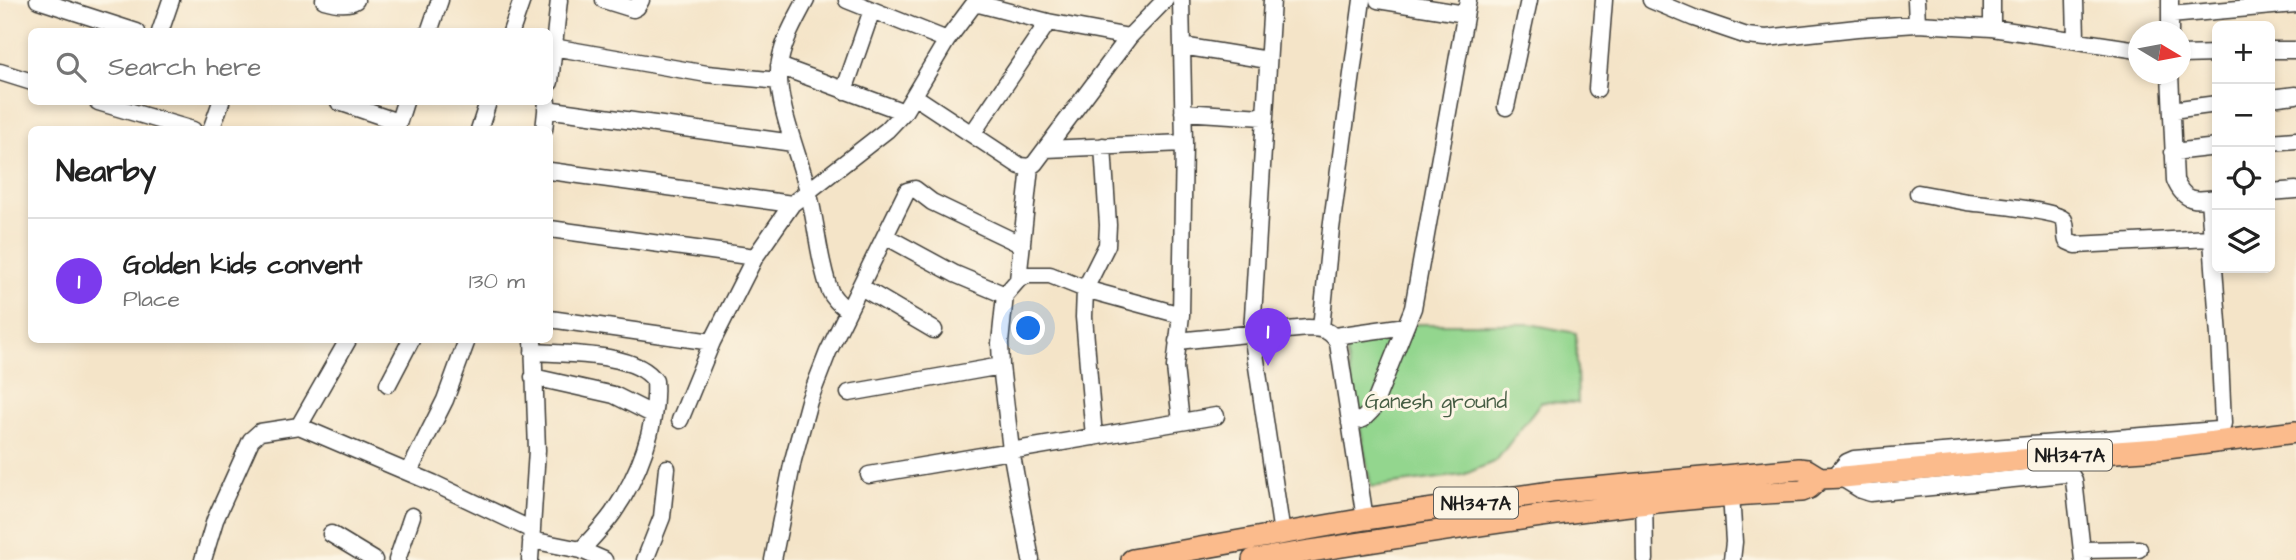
<!DOCTYPE html>
<html lang="en">
<head>
<meta charset="utf-8">
<style>
  :root { --surface:#fff; --page:#f2f2f2; --text:#222; --muted:#767676; --line:#e0e0e0; --accent:#7c3aed }
  body { margin:0; font-family:"Architects Daughter",sans-serif; background:var(--page); color:var(--text) }
  .controls { position:absolute; right:21px; top:21px; display:grid; overflow:hidden; border-radius:10px; box-shadow:0 4px 10px #0003 }
  .controls button { width:63px; height:63px; display:grid; place-items:center; padding:0; border:0; border-bottom:2px solid var(--line); background:var(--surface); color:var(--text); font:35px sans-serif }
  .compass { position:absolute; left:2128px; top:21px; width:63px; height:63px; border-radius:50%; background:var(--surface); box-shadow:0 4px 10px #0003; rotate:100deg }
  .you { position:absolute; left:1029px; top:329px; width:24px; height:24px; margin:-18px; border:5px solid #fff; border-radius:50%; background:#1a73e8; box-shadow:0 0 0 10px #1a73e833 }
  .badge { display:grid; place-items:center; width:46px; height:46px; border-radius:50%; background:var(--accent); color:#fff; font-size:23px; font-weight:700 }
  .pin { position:absolute; translate:-50% -58px; filter:drop-shadow(0 2px 4px #0008) }
  .pin::after { content:''; position:absolute; top:37px; width:24px; height:21px; background:inherit; clip-path:polygon(0 0,100% 0,50% 100%) }
  .list { margin:0; padding:0; list-style:none }
  h2 { display:flex; justify-content:space-between; align-items:center; height:91px; margin:0; padding:0 28px; font-size:30px }
  h2 small { font-size:23px; font-weight:400; color:var(--muted) }
  .list li { display:grid; grid-template-columns:46px 1fr auto; gap:21px; align-items:center; box-sizing:border-box; height:126px; padding:0 28px; border-top:2px solid var(--line) }
  .list b { display:block; font-size:26px; white-space:nowrap }
  .list p { margin:0; font-size:23px; white-space:nowrap; color:var(--muted) }
  .list em { font-size:23px; font-style:normal; color:var(--muted) }
  .icon { flex:none; width:38px; height:38px; fill:none; stroke:currentColor; stroke-width:2; stroke-linecap:round; stroke-linejoin:round }
  .map { position:relative; flex:none; width:2296px; height:560px; overflow:hidden }
  .search { position:absolute; background:var(--surface); box-shadow:0 4px 10px #0003; left:28px; top:28px; width:525px; height:77px; display:flex; align-items:center; gap:18px; box-sizing:border-box; padding:0 24px; border-radius:10px; color:var(--muted); font-size:26px }
  .panel { position:absolute; background:var(--surface); box-shadow:0 4px 10px #0003; left:28px; top:126px; width:525px; height:217px; border-radius:10px }
  .map>svg:first-child { display:block }
  .green { fill:#93d68e; stroke:#587955; stroke-width:2 }
  .lines { fill:none; stroke-linecap:round; stroke-linejoin:round }
  .minor-casing { stroke:#3c3a36; stroke-width:19 }
  .highway-casing { stroke:#3c3a36; stroke-width:24 }
  .minor { stroke:#fff; stroke-width:16 }
  .highway { stroke:#fbbb8c; stroke-width:21 }
  .labels { text-anchor:middle; stroke-width:6; stroke-linejoin:round; paint-order:stroke }
  .shield { fill:#fcf5e5; stroke:#5f5d58; stroke-width:2 }
  .shield-label { font-size:19px; font-weight:bold; fill:#1c1c1c }
  .park-label { font-size:21px; fill:#465d44; stroke:#fcf5e5 }
</style>
</head>
<body>
<div class="map">
<svg width="2296" height="560" viewBox="0 0 2296 560">
  <rect width="100%" height="100%" fill="#fcf5e5"/>
  <filter id="ink" filterUnits="userSpaceOnUse"><feTurbulence type="fractalNoise" baseFrequency=".0143" numOctaves="2"/><feDisplacementMap in="SourceGraphic" scale="14" xChannelSelector="R" yChannelSelector="G"/><feConvolveMatrix kernelMatrix="1 2 1 2 8 2 1 2 1" color-interpolation-filters="sRGB"/></filter>
  <filter id="wash" filterUnits="userSpaceOnUse"><feTurbulence type="fractalNoise" baseFrequency=".00686" numOctaves="4" result="noise"/><feDisplacementMap in="SourceGraphic" scale="28" xChannelSelector="R" yChannelSelector="G"/><feGaussianBlur stdDeviation="1.57" result="paint"/><feColorMatrix in="noise" values="0 0 0 0 0 0 0 0 0 0 0 0 0 0 0 0 0 1.4 0 .05"/><feComposite in="paint" operator="in"/></filter>
  <g filter="url(#wash)">
    <rect width="100%" height="100%" fill="#f4e4c8"/>
    <path class="green" d="M1418,324h112l46,9 2,70 -37,-1 -45,59 -33,14 -92,12 -27,-146z"/>
  </g>
  <g filter="url(#ink)">
    <g class="lines">
      <g class="minor-casing">
        <path id="minor" d="M38,0l99,32
          M324,0c10,3 23,6 32,0
          M604,0l29,9 4,-2 4,-7
          M806,0c-11,21 -26,46 -27,70 -2,36 20,85 29,121 9,32 10,69 22,100 4,9 11,14 18,20
          M847,0l100,40
          M1272,0l-20,333 30,201
          M1378,0l87,14
          M1651,0l43,18 53,18 19,2 91,-10 60,-4 75,4 146,22
          M1916,0l1,24
          M1992,0v28
          M2075,0l1,39
          M975,3l73,19 81,15
          M2170,15l126,-11
          M160,32l11,-32
          M429,32l11,-32
          M511,32l11,-32
          M2170,32v-32
          M1182,46l86,14
          M553,47l154,27 72,7
          M2270,50h26
          M2180,55l37,-1
          M779,66l125,46
          M0,72l32,10
          M2170,74l5,106c9,22 20,21 42,18
          M550,82l9,-82
          M1597,89l7,-89
          M844,91l28,-81
          M914,96l106,70 10,1 5,-4 94,-126 36,-37
          M2270,98l26,-3
          M98,102l95,28
          M339,102l59,20
          M1506,107l23,-107
          M546,109l247,34
          M2172,110l45,-6
          M1183,112l80,5
          M211,130l10,-28
          M396,130l9,-28
          M479,130l9,-28
          M544,130l3,-28
          M972,134l76,-112
          M2270,142l26,-2
          M1046,149l138,-6
          M2173,152l44,-5
          M550,171l242,33
          M2270,192l26,-2
          M1918,193c16,3 32,6 49,9 15,2 90,8 97,18 3,6 1,15 3,21l9,4 134,-7
          M550,229l205,28
          M885,236l70,38 50,21
          M1018,280l12,-113
          M861,287l73,43
          M550,319l162,23
          M1321,328l10,-99 31,-229
          M1335,336l71,-10
          M1177,341l131,-13c14,0 23,2 30,15l27,176
          M533,352c31,2 104,0 122,29 3,45 -17,96 -42,132 -9,13 -21,25 -32,37
          M533,377l81,18 38,19
          M388,384l23,-44
          M849,393l152,-27
          M680,420l32,-78 43,-85 37,-53 95,-74 17,-18 43,-72 30,-40
          M1181,422l-6,-55 6,-52 1,-57 2,-115 -3,-143
          M1350,423l13,-4 9,-9 41,-102 55,-308
          M299,426l49,-86
          M1094,437l-10,-120 1,-28 22,-44 1,-20 -5,-79
          M409,472l36,-72 22,-60
          M869,475l347,-59
          M1834,477l13,-15 7,-3 363,-29 5,-3 1,-4 -4,-87 -10,-137
          M1840,477l21,13 9,3 195,-19 6,1 3,5 9,80
          M1644,492l1,68
          M1731,494l3,48 -2,18
          M331,534l43,26
          M531,540l50,10 23,10
          M2082,550l57,-1
          M203,560l12,-40 36,-80 9,-8 39,-6 134,57 99,47
          M397,560l15,-44
          M530,560l7,-110 -4,-110
          M645,560l17,-43 5,-49
          M773,560l20,-100 16,-59 19,-49 79,-161 8,-2 17,13 90,43
          M1031,560l-20,-110 -10,-84 -1,-23 5,-48 13,-15 9,-5h23l35,14 96,26"/>
      </g>
      <g class="highway-casing">
        <path id="highway" d="M1132,560l233,-41 186,-27 248,-23 8,1 13,8 23,-1 230,-22 86,-6 137,-17
          M1253,560c182,-28 365,-61 549,-69l7,-3 11,-10"/>
      </g>
      <use href="#minor" class="minor"/>
      <use href="#highway" class="highway"/>
    </g>
  </g>
  <g class="labels">
    <g class="shield">
      <rect x="2028" y="439.5" width="84" height="31" rx="5"/>
      <rect x="1434" y="487.5" width="84" height="31" rx="5"/>
    </g>
    <g class="shield-label">
      <text x="2070" y="462">NH347A</text>
      <text x="1476" y="510">NH347A</text>
    </g>
    <g class="park-label">
      <text x="1436" y="408">Ganesh ground</text>
    </g>
  </g>
</svg>
<div class="controls">
<button>+</button>
<button>−</button>
<button><svg class="icon" aria-label="locate" viewBox="0 0 24 24"><circle cx="12" cy="12" r="6"/><path d="M12 2v4M12 18v4M2 12h4M18 12h4"/></svg></button>
<button><svg class="icon" aria-label="layers" viewBox="0 0 24 24"><path d="M12 4l9 5-9 5-9-5zM3 14l9 5 9-5"/></svg></button>
</div>
<svg class="compass" viewBox="-18 -18 36 36"><path d="M0-13l5 13h-10z" fill="#e53935"/><path d="M0 13l5-13h-10z" fill="#767676"/></svg>
<div class="you"></div>
<div class="pin badge" style="left:1268px;top:366px">1</div>
<div class="search"><svg class="icon" aria-label="search" viewBox="0 0 24 24"><circle cx="10" cy="10" r="6"/><path d="M15 15l6 6"/></svg>Search here</div>
<section class="panel">
<h2>Nearby<small></small></h2>
<ul class="list">
<li><span class="badge">1</span><div><b>Golden kids convent</b><p>Place</p></div><em>130 m</em></li>
</ul>
</section>
</div>
</body>
</html>
